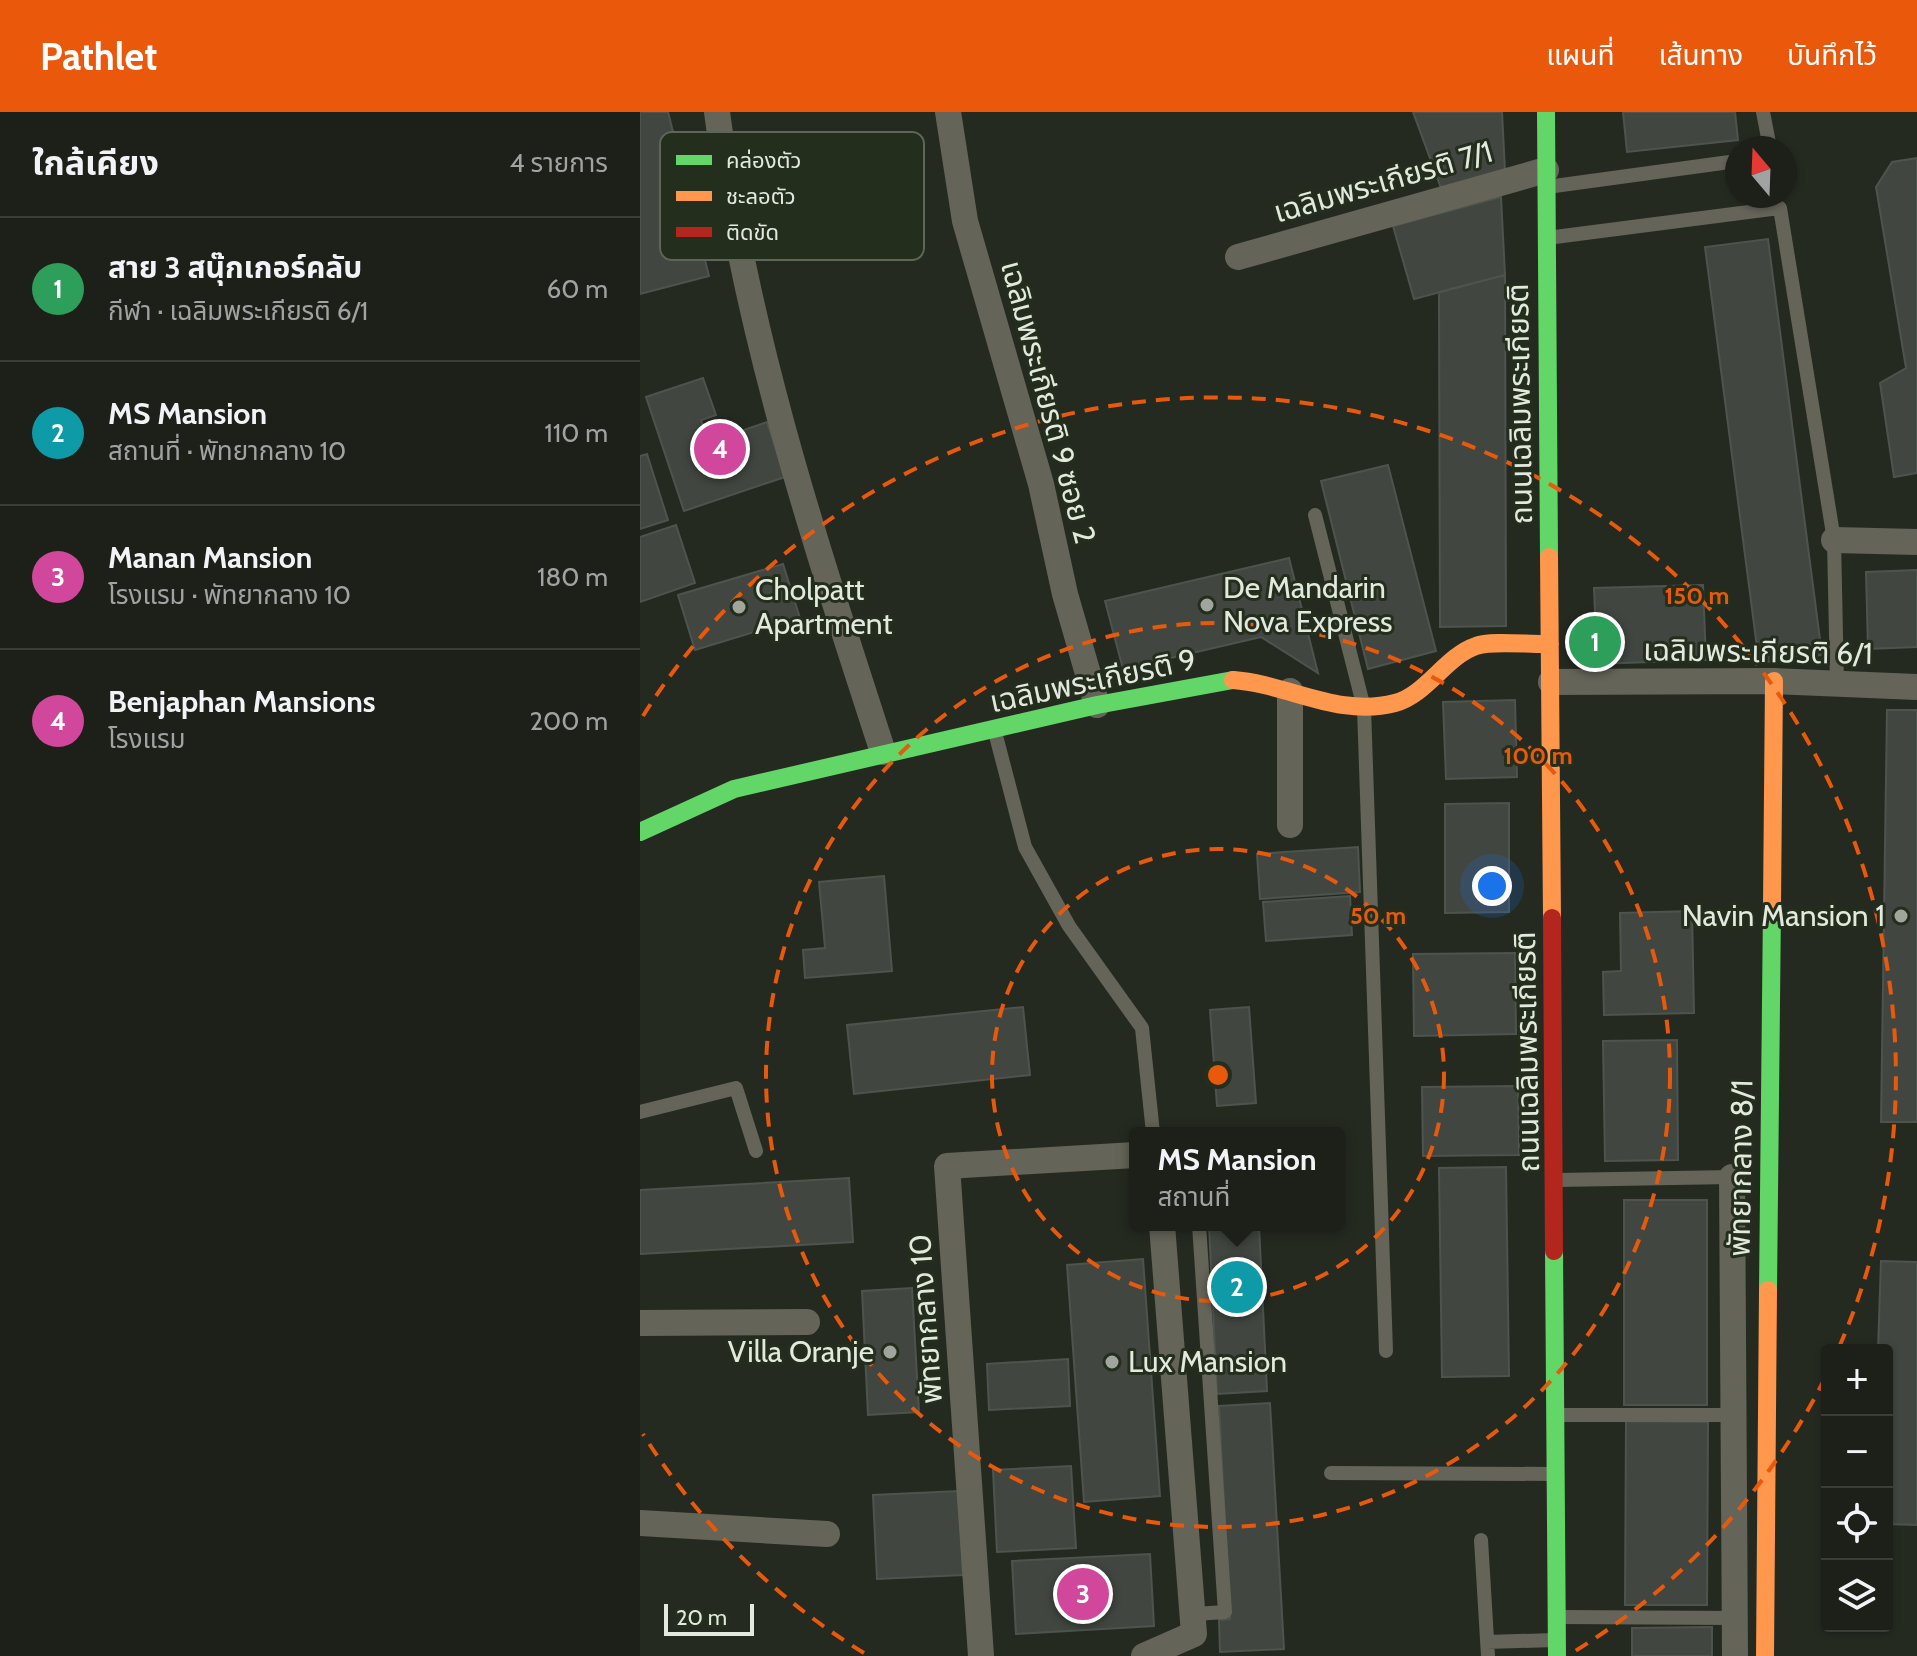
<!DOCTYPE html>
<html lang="th">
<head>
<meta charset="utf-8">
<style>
  :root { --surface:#1c2019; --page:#252822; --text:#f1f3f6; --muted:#a0a3a2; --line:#3a3e38; --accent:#ea580c }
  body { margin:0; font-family:Cabin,"Noto Sans Thai",sans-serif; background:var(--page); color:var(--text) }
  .controls { position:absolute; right:24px; bottom:24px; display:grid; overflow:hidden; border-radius:8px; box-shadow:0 2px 6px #0004 }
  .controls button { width:72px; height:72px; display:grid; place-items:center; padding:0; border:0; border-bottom:2px solid var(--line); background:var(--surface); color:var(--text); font:40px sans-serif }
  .compass { position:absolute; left:1085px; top:24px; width:72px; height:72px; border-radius:50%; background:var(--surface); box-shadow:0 2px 6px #0004; rotate:341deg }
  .scale { position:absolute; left:24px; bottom:20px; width:90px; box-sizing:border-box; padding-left:8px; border:4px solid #e3e9df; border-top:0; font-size:22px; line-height:28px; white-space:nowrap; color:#e3e9df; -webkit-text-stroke:6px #242e1d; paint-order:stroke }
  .you { position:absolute; left:852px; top:774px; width:28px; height:28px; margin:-20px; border:6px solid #fff; border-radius:50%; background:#1a73e8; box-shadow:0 0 0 12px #1a73e833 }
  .badge { display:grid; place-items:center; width:52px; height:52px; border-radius:50%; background:var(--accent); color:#fff; font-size:26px; font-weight:700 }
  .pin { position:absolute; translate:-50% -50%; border:4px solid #fff; box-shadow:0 2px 8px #0006 }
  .popup { position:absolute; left:489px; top:1015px; width:216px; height:104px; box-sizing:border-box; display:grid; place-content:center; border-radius:8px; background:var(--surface); filter:drop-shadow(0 2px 6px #0005); font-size:26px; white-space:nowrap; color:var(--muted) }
  .popup b { font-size:30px; color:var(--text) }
  .popup::after { content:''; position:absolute; left:50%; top:100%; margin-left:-16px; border:16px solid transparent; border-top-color:var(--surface) }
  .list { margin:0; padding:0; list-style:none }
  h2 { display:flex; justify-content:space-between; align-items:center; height:104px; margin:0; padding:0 32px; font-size:34px }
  h2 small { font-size:26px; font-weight:400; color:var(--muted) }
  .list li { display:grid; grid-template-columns:52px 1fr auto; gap:24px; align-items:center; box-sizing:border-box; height:144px; padding:0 32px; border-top:2px solid var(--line) }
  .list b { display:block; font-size:30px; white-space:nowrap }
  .list p { margin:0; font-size:26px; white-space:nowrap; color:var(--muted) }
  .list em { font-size:26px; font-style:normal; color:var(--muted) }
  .icon { flex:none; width:44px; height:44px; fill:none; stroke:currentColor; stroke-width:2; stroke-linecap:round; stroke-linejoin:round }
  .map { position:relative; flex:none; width:1277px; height:1544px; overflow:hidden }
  header { display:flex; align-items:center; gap:48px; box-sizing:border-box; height:112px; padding:0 40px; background:var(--accent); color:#fff }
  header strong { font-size:38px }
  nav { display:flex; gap:44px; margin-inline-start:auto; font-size:28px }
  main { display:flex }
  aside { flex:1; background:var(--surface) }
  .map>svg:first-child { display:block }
  .building { fill:#414740; stroke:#4d544e; stroke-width:2 }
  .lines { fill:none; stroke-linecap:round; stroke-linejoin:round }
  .lane { stroke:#656458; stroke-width:14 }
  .street { stroke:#656458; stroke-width:26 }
  .fast { stroke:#63d668; stroke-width:18 }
  .slow { stroke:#ff974d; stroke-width:18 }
  .jam { stroke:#b3261e; stroke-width:18 }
  .ring { fill:none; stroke:#e8590c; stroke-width:4; stroke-dasharray:14 10 }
  .poi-dot { fill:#a0a69c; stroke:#242e1d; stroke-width:3 }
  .labels { text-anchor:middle; stroke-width:6; stroke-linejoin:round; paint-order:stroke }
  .street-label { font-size:30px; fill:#e3e9df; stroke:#242e1d }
  .poi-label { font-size:30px; fill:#e3e9df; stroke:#242e1d; text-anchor:start }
  .key { fill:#242e1d; stroke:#5d6657; stroke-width:2 }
  .key-label { font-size:22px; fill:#e3e9df }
  .centre { fill:#e8590c; stroke:#242e1d; stroke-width:4 }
  .ring-label { font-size:24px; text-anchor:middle; font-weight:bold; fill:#e8590c; stroke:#242e1d; stroke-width:6; stroke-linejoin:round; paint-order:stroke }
</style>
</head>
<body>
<header>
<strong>Pathlet</strong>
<nav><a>แผนที่</a><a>เส้นทาง</a><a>บันทึกไว้</a></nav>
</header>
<main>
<aside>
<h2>ใกล้เคียง<small>4 รายการ</small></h2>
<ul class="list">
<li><span class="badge" style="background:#2e9e5b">1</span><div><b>สาย 3 สนุ๊กเกอร์คลับ</b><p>กีฬา · เฉลิมพระเกียรติ 6/1</p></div><em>60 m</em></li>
<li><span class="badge" style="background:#0f9aa8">2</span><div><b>MS Mansion</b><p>สถานที่ · พัทยากลาง 10</p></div><em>110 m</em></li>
<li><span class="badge" style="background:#d1479c">3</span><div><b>Manan Mansion</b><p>โรงแรม · พัทยากลาง 10</p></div><em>180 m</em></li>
<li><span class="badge" style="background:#d1479c">4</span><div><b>Benjaphan Mansions</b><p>โรงแรม</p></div><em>200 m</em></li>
</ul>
</aside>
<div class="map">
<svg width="1277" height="1544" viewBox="0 0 1277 1544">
  <rect width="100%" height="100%" fill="#252a21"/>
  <path class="building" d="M0,0h28l41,164 -69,18z
    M773,0h89l3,59 -64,17z
    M983,0h112l3,28 -111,12z
    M1277,46v315l-23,4 -14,-94 26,-15 -30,-181 16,-25z
    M861,85l4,78 -91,24 -21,-73z
    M1128,127l54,416 -63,8 -54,-416z
    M865,163l1,351 -66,1 -1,-335z
    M63,266l13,37 -15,5 8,22 58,-20 18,55 -101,34 -38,-114z
    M7,342l21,66 -28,9v-73z
    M748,353l48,186 -68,18 -47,-188z
    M36,413l19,58 -55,19v-65z
    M649,446l29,115 -57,-36 -138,32 -18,-68z
    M143,452l17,54 -105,32 -17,-55z
    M1277,458v77l-49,2 -2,-77z
    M1063,473l3,75 -109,4 -3,-76z
    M875,588l2,77 -71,2 -3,-77z
    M1247,598h30v412h-36z
    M869,691v109l-64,1v-109z
    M718,735l2,45 -100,7 -3,-45z
    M244,764l8,95 -87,7 -2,-28 22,-2 -6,-66z
    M710,784l2,39 -86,6 -3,-39z
    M1052,799l2,102 -90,2 -1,-43 18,-1 -1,-58z
    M875,841l1,81 -102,2 -1,-82z
    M383,895l7,68 -176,19 -7,-69z
    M609,895l7,96 -39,3 -7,-96z
    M1037,928l1,120 -73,1 -2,-120z
    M878,974l1,69 -96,1 -1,-69z
    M866,1055l3,209 -67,1 -3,-209z
    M209,1066l4,64 -213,12v-64z
    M984,1088h83v205h-83z
    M569,1113h50l8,166 -50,3z
    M503,1147l17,237 -76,6 -17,-237z
    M1241,1149l36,1v263l-30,-1v-174h-9z
    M272,1176l7,124 -51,3 -6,-124z
    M428,1247l2,47 -81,4 -2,-46z
    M630,1291l14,246 -64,3 -1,-32 11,-1 -11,-213z
    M986,1309l82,1 -1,183h-82z
    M431,1354l5,82 -79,4 -4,-82z
    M319,1379l4,84 -86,4 -4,-84z
    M510,1442l4,72 -138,8 -4,-73z
    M1072,1515v29h-80v-28z"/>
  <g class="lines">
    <path class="lane" d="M1123,0l7,36
      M907,75l190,-26
      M907,126l233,-30 54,332 3,143
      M675,403l49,193 22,643
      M355,620l30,115 44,79 73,102 11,105
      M0,1000l96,-24 20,63
      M917,1068l175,-3
      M918,1303h175
      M691,1361l222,1
      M841,1428l7,116
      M555,1502l30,-2 -26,-387
      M919,1505l176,1
      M847,1530l68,-2"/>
    <path class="street" d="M77,0c28,220 98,431 166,640
      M308,0l17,109 76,263 24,110 32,111
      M598,145l308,-87
      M1194,428l83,2
      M911,570l223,-1 143,6
      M650,713v-134
      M1092,1065l3,479
      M0,1211l167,-1
      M0,1411l187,11
      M341,1544l-34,-490 188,-11
      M504,1544l50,-22 -32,-409"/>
    <path class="fast" d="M906,0l3,445
      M0,720l94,-43 363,-84 136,-25
      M914,1139l3,405
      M1128,1178l4,-384"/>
    <path class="slow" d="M909,445l3,361
      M593,568c55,4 106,38 162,23 31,-8 51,-47 81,-57 16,-6 55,-1 74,-2
      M1132,794l2,-225
      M1125,1544l3,-366"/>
    <path class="jam" d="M912,806l2,333"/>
  </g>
  <g class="ring">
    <circle cx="578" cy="963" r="226"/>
    <circle cx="578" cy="963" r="452"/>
    <path d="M1185 1266A678 678 0 0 1 932 1541M224 1541A678 678 0 0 1 3 1322M3 604A678 678 0 0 1 1200 1233"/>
  </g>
  <g class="poi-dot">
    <circle cx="567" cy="493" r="8"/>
    <circle cx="99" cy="495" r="8"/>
    <circle cx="1261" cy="804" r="8"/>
    <circle cx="250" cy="1240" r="8"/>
    <circle cx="472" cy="1250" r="8"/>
  </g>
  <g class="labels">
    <g class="street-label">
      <text transform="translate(743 70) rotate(-16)" y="10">เฉลิมพระเกียรติ 7/1</text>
      <text transform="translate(408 290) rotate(75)" y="10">เฉลิมพระเกียรติ 9 ซอย 2</text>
      <text transform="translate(880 292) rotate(-91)" y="10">ถนนเฉลิมพระเกียรติ</text>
      <text transform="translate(1118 540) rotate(1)" y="10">เฉลิมพระเกียรติ 6/1</text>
      <text transform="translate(453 569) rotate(-12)" y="10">เฉลิมพระเกียรติ 9</text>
      <text transform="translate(887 940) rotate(-91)" y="10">ถนนเฉลิมพระเกียรติ</text>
      <text transform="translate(1101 1056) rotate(-89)" y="10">พัทยากลาง 8/1</text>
      <text transform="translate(286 1207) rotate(-94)" y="10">พัทยากลาง 10</text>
    </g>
    <g class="poi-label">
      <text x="583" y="486">De Mandarin<tspan x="583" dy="34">Nova Express</tspan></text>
      <text x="115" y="488">Cholpatt<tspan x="115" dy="34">Apartment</tspan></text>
      <text x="1245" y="814" text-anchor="end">Navin Mansion 1</text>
      <text x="234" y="1250" text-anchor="end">Villa Oranje</text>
      <text x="488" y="1260">Lux Mansion</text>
    </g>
  </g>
  <rect x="20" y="20" width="264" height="128" rx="12" class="key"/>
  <rect x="36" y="43" width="36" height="10" fill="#63d668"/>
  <rect x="36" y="79" width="36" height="10" fill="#ff974d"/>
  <rect x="36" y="115" width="36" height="10" fill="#b3261e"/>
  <g class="key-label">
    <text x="86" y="56">คล่องตัว</text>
    <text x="86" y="92">ชะลอตัว</text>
    <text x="86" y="128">ติดขัด</text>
  </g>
  <circle cx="578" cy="963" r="12" class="centre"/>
  <g class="ring-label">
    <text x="1057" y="492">150 m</text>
    <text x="898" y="652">100 m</text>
    <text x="738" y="812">50 m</text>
  </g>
</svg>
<div class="controls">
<button>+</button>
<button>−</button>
<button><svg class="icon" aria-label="locate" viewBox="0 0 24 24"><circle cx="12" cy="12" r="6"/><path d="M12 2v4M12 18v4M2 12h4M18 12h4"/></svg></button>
<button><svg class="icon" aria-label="layers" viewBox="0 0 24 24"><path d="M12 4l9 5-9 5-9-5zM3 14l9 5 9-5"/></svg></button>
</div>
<svg class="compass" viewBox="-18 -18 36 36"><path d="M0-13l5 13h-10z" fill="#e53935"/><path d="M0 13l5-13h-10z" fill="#a0a3a2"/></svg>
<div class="scale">20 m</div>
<div class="you"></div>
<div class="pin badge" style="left:955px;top:530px;background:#2e9e5b">1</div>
<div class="pin badge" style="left:597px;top:1175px;background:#0f9aa8">2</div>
<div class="popup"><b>MS Mansion</b>สถานที่</div>
<div class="pin badge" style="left:443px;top:1482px;background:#d1479c">3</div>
<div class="pin badge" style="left:80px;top:337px;background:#d1479c">4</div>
</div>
</main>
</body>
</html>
